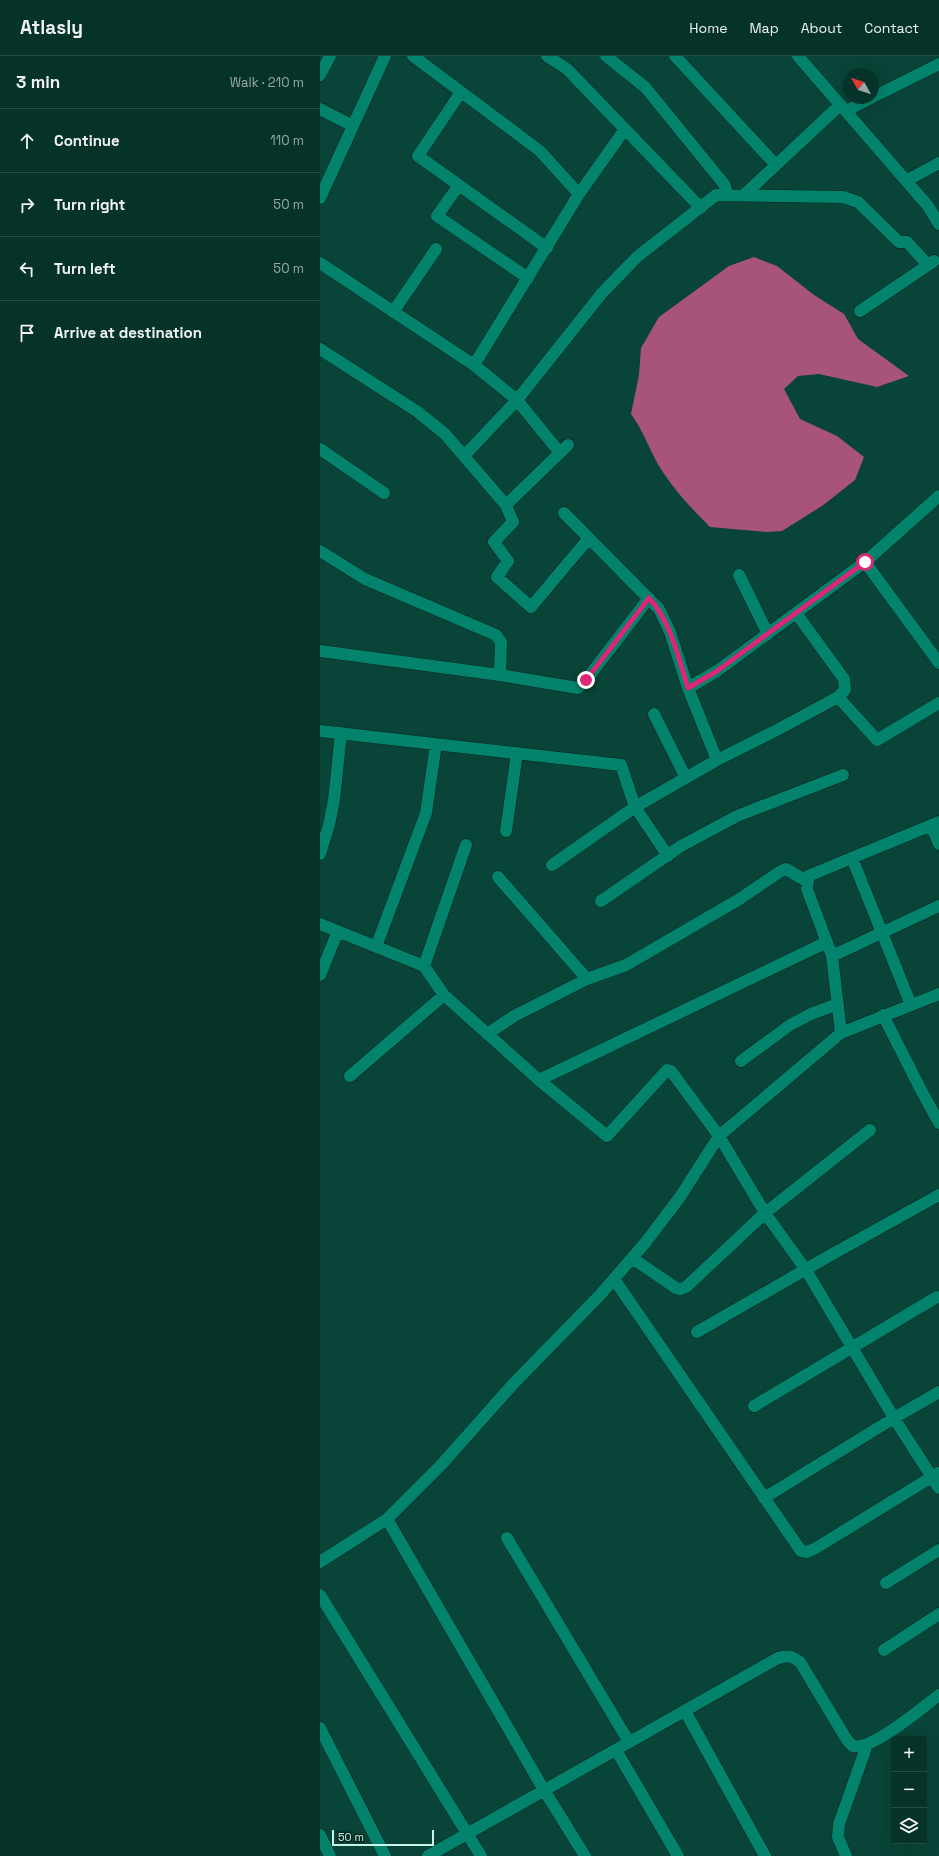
<!DOCTYPE html>
<html lang="en">
<head>
<meta charset="utf-8">
<style>
  :root { --surface:#063329; --page:#0f3b31; --text:#f1f3f6; --muted:#98aaa8; --line:#274e46 }
  body { margin:0; font-family:"Space Grotesk",sans-serif; background:var(--page); color:var(--text) }
  .controls { position:absolute; right:12px; bottom:12px; display:grid; overflow:hidden; border-radius:4px; box-shadow:0 4px 16px #0002 }
  .controls button { width:36px; height:36px; display:grid; place-items:center; padding:0; border:0; border-bottom:1px solid var(--line); background:var(--surface); color:var(--text); font:20px sans-serif }
  .compass { position:absolute; left:523px; top:12px; width:36px; height:36px; border-radius:50%; background:var(--surface); box-shadow:0 4px 16px #0002; rotate:309deg }
  .scale { position:absolute; left:12px; bottom:10px; width:102px; box-sizing:border-box; padding-left:4px; border:2px solid #c7f5e7; border-top:0; font-size:11px; line-height:14px; white-space:nowrap; color:#c7f5e7; -webkit-text-stroke:3px #06271f; paint-order:stroke }
  .stop { position:absolute; width:12px; height:12px; margin:-9px; border:3px solid #db2777; border-radius:50%; background:#fff }
  .stop.end { background:#db2777; border-color:#fff; box-shadow:0 1px 4px #0008 }
  .list { margin:0; padding:0; list-style:none }
  h2 { display:flex; justify-content:space-between; align-items:center; height:52px; margin:0; padding:0 16px; font-size:17px }
  h2 small { font-size:13px; font-weight:400; color:var(--muted) }
  .list li { display:grid; grid-template-columns:26px 1fr auto; gap:12px; align-items:center; box-sizing:border-box; height:64px; padding:0 16px; border-top:1px solid var(--line) }
  .list b { display:block; font-size:15px; white-space:nowrap }
  .list em { font-size:13px; font-style:normal; color:var(--muted) }
  .icon { flex:none; width:22px; height:22px; fill:none; stroke:currentColor; stroke-width:2; stroke-linecap:round; stroke-linejoin:round }
  .map { position:relative; flex:none; width:619px; height:1800px; overflow:hidden }
  header { display:flex; align-items:center; gap:24px; box-sizing:border-box; height:56px; padding:0 20px; background:var(--surface); border-bottom:1px solid var(--line) }
  header strong { font-size:19px }
  nav { display:flex; gap:22px; margin-inline-start:auto; font-size:14px }
  main { display:flex }
  aside { flex:1; background:var(--surface) }
  .map>svg:first-child { display:block }
  .water { fill:#a75478 }
  .lines { fill:none; stroke-linecap:round; stroke-linejoin:round }
  .minor-casing { stroke:#06271f; stroke-width:13 }
  .minor { stroke:#04836c; stroke-width:12 }
  .route { stroke:#db2777; stroke-width:5 }
</style>
</head>
<body>
<header>
<strong>Atlasly</strong>
<nav><a>Home</a><a>Map</a><a>About</a><a>Contact</a></nav>
</header>
<main>
<aside>
<h2>3 min<small>Walk · 210 m</small></h2>
<ul class="list">
<li><svg class="icon" aria-label="ahead" viewBox="0 0 24 24"><path d="M12 20V5M6 11l6-6 6 6"/></svg><div><b>Continue</b></div><em>110 m</em></li>
<li><svg class="icon" aria-label="right" viewBox="0 0 24 24"><path d="M7 20v-9h11M14 6l5 5-5 5"/></svg><div><b>Turn right</b></div><em>50 m</em></li>
<li><svg class="icon" aria-label="left" viewBox="0 0 24 24"><path d="M17 20v-9H6M10 6l-5 5 5 5"/></svg><div><b>Turn left</b></div><em>50 m</em></li>
<li><svg class="icon" aria-label="arrive" viewBox="0 0 24 24"><path d="M6 21V4h12l-3 4 3 4H6"/></svg><div><b>Arrive at destination</b></div></li>
</ul>
</aside>
<div class="map">
<svg width="619" height="1800" viewBox="0 0 619 1800">
  <rect width="100%" height="100%" fill="#084437"/>
  <path class="water" d="M434,201l23,9 37,29 30,19 14,25 51,37 -32,11 -58,-13 -21,2 -14,13 16,30 37,17 27,21 -9,23 -33,26 -40,25 -16,1 -56,-5c-20,-20 -35,-36 -51,-61 -10,-17 -16,-36 -28,-52l8,-39 2,-27 18,-31 70,-51z"/>
  <g class="lines">
    <g class="minor-casing">
      <path id="minor" d="M93,0l127,95 39,43
        M227,0l20,13 134,139
        M286,0l39,31 79,97 4,11
        M355,0l101,109
        M478,0l130,150 11,18
        M0,19l10,-19
        M141,36l-43,64 129,92
        M553,41l66,-33
        M0,53l33,17
        M526,55l25,-13
        M586,125l33,-18
        M139,129l-22,31 91,62
        M424,139l96,-90
        M0,142l65,-142
        M0,207l154,102 105,-171 46,-65
        M540,255l74,-50
        M73,256l43,-63
        M0,293l98,63 27,22 61,71 7,17 -19,20 14,19 -11,16 34,30 58,-69
        M154,309l43,35 43,53
        M0,393l64,44
        M144,400l53,-56 85,-107 35,-36 79,-62 127,2 15,5 41,40h8l21,23
        M186,449l62,-60
        M244,457l95,96 11,23 18,56 29,72
        M0,495l45,28 131,56 5,7 -1,33
        M545,506l74,101
        M419,519l29,59
        M0,595l180,24 78,13 8,-8 63,-82
        M368,632l29,-17 148,-109 74,-66
        M518,641l39,43 62,-37
        M334,658l32,64
        M0,675l301,34 14,42 33,49
        M611,769l8,19
        M186,775l11,-78
        M0,798l9,-29 5,-25 7,-67
        M532,802l59,147
        M232,809l83,-58 82,-47 60,-30 61,-33 7,-7 -1,-11 -48,-66
        M178,821l89,102
        M281,845l80,-55 56,-30 106,-41
        M0,868l104,42 20,29 95,85 68,56 60,-66 4,1 48,65 46,77 41,57 88,148 45,70
        M56,891l50,-134 10,-69
        M512,900l107,-50
        M104,910l42,-121
        M0,919l18,-44
        M563,959l38,75 18,33
        M521,977l98,-39
        M167,978l27,-18 73,-37 39,-14 112,-65 43,-29 5,-2 22,13
        M421,1005l49,-36 21,-11 27,-10
        M30,1020l94,-81
        M219,1024l288,-138
        M312,1202l44,30 5,1 5,-2 79,-74 105,-83
        M294,1223l187,272 6,1 9,-4 122,-75
        M377,1276l132,-76 110,-61
        M434,1350l183,-109
        M444,1442l130,-80 45,-26
        M67,1463l157,271 41,66
        M187,1482l122,204
        M0,1506l67,-43 54,-54 73,-82 86,-88 45,-52 35,-46 39,-61 122,-103 -9,-77 -25,-67 1,-13 131,-54
        M566,1527l53,-33
        M0,1539l161,261
        M564,1594l55,-36
        M365,1655l80,145
        M0,1672l65,128
        M296,1694l62,106
        M0,1779l10,21
        M108,1800l350,-198c9,-3 14,-2 22,4l47,78 6,6c19,5 70,-39 86,-51
        M526,1800l-8,-19 1,-13 28,-79"/>
    </g>
    <use href="#minor" class="minor"/>
  </g>
  <g class="lines">
    <path class="route" d="M266,624l63,-82c22,24 29,59 39,90l29,-17 148,-109"/>
  </g>
</svg>
<div class="controls">
<button>+</button>
<button>−</button>
<button><svg class="icon" aria-label="layers" viewBox="0 0 24 24"><path d="M12 4l9 5-9 5-9-5zM3 14l9 5 9-5"/></svg></button>
</div>
<svg class="compass" viewBox="-18 -18 36 36"><path d="M0-13l5 13h-10z" fill="#e53935"/><path d="M0 13l5-13h-10z" fill="#98aaa8"/></svg>
<div class="scale">50 m</div>
<div class="stop" style="left:545px;top:506px"></div>
<div class="stop end" style="left:266px;top:624px"></div>
</div>
</main>
</body>
</html>
